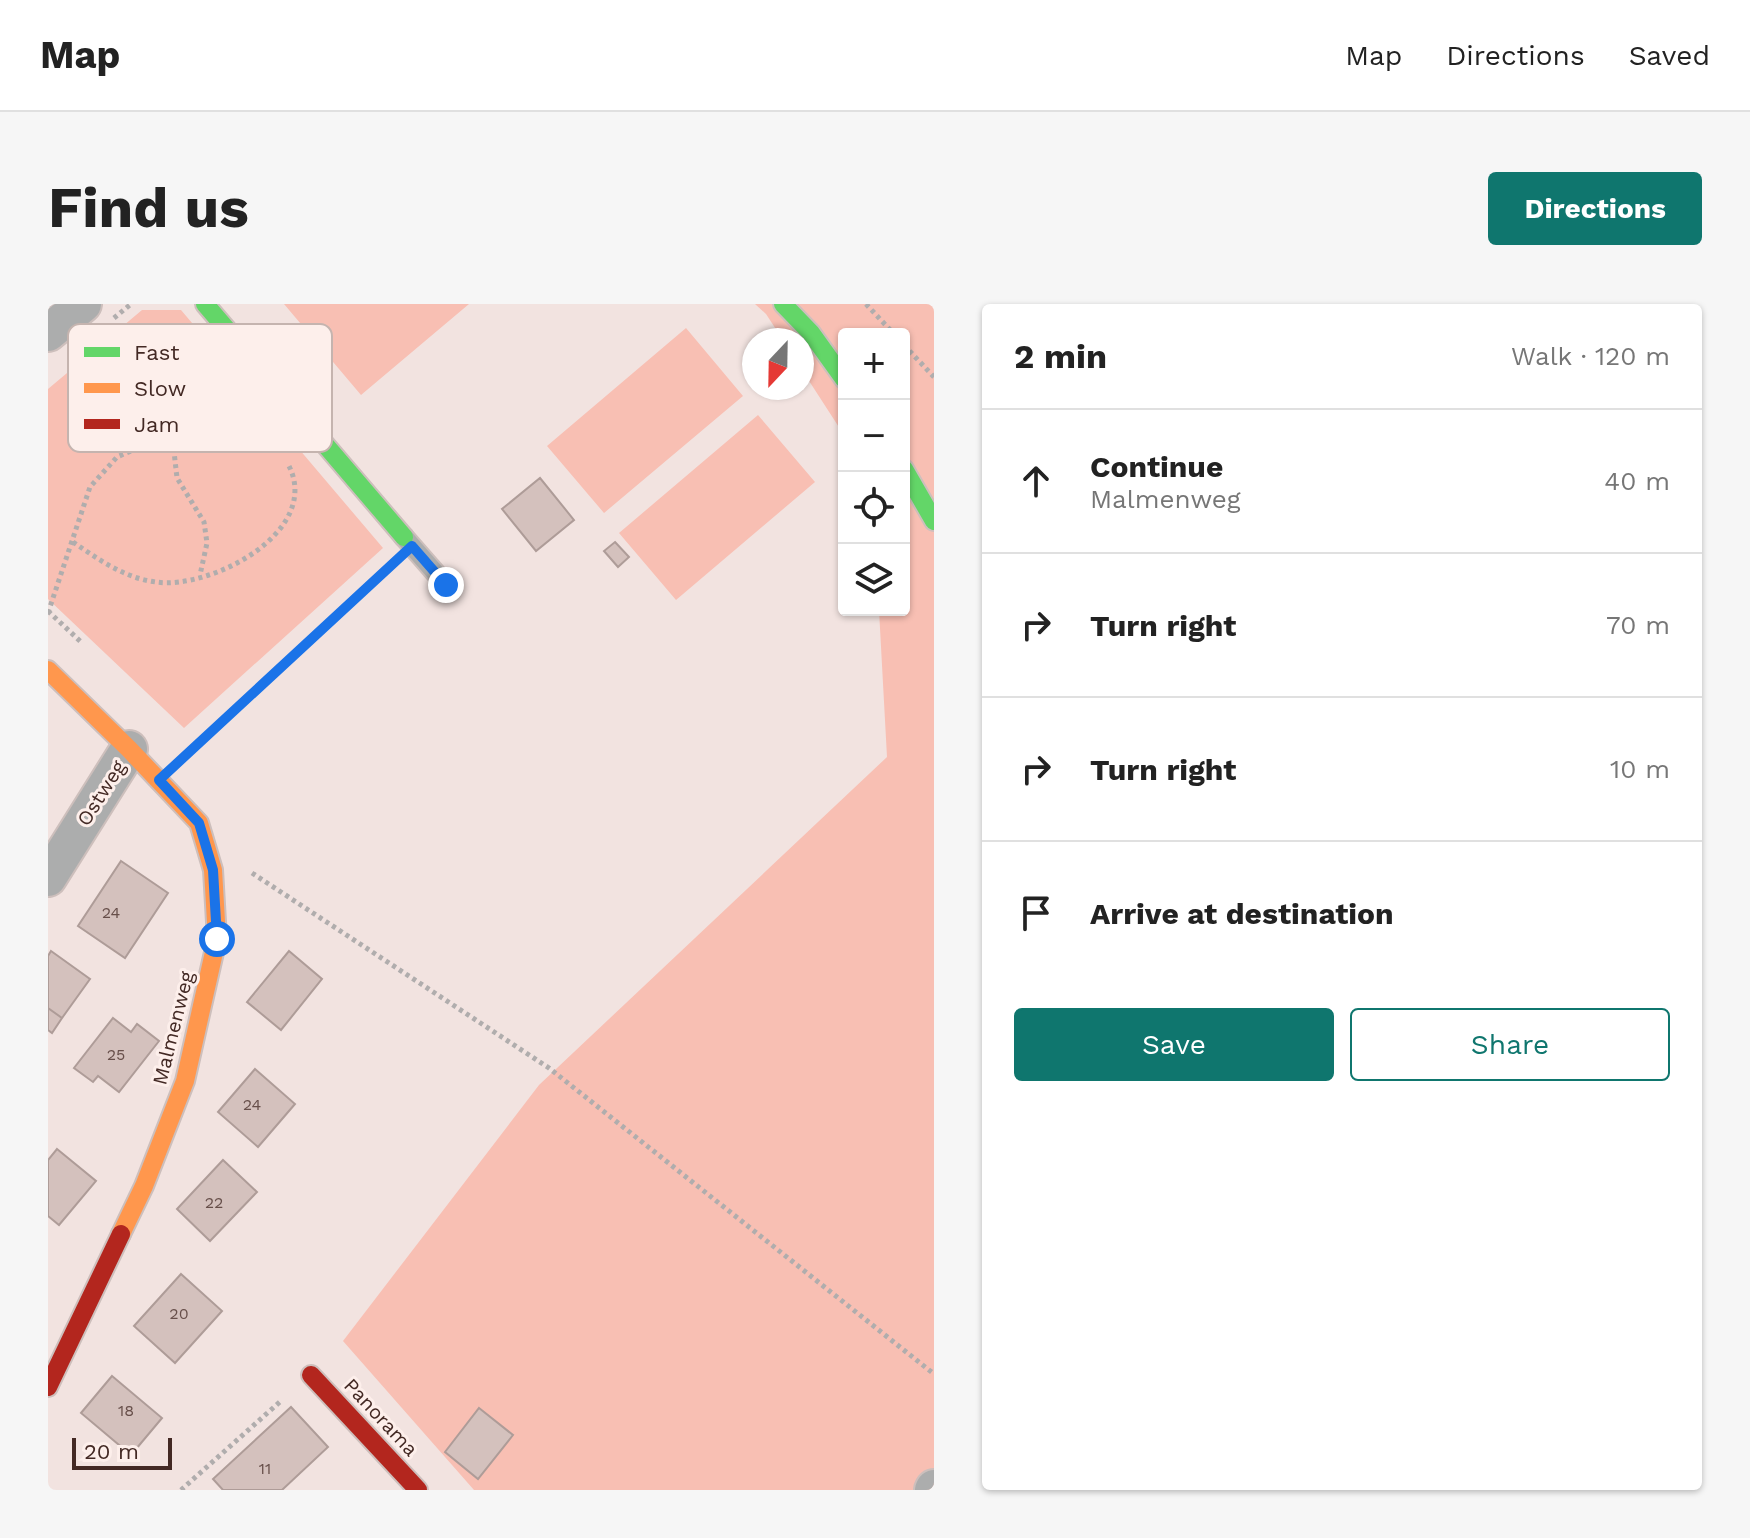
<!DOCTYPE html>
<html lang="en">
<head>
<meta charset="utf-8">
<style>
  :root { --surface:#fff; --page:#f6f6f6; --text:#222; --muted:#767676; --line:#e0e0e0; --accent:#0f766e }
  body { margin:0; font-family:"Work Sans",sans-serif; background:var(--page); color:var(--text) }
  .controls { position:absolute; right:24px; top:24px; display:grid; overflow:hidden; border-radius:8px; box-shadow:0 2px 6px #0004 }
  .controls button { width:72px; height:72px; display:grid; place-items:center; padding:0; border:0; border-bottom:2px solid var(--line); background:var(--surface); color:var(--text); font:40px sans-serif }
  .compass { position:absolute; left:694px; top:24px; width:72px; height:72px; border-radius:50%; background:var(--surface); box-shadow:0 2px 6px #0004; rotate:202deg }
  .scale { position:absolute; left:24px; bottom:20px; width:100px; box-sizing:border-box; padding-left:8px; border:4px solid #432924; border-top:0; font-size:22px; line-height:28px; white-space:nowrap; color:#432924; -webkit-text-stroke:6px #fdefeb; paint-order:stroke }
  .stop { position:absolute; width:24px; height:24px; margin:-18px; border:6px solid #1a73e8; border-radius:50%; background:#fff }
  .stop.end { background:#1a73e8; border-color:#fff; box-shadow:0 2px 8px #0008 }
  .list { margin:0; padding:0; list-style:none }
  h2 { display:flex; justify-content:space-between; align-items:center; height:104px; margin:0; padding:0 32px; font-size:34px }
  h2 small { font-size:26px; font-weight:400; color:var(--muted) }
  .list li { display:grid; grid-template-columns:52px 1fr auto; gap:24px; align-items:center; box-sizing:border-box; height:144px; padding:0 32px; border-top:2px solid var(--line) }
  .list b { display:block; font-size:30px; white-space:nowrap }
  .list p { margin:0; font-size:26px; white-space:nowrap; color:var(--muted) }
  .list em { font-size:26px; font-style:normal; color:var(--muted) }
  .actions { display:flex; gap:16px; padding:24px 32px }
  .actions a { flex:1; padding:18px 0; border:2px solid var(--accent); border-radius:8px; text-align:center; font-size:28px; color:var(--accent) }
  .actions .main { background:var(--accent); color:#fff }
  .icon { flex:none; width:44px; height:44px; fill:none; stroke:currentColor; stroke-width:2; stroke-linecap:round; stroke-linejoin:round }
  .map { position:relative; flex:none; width:886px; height:1186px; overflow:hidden; border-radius:8px }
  header { display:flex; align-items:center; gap:48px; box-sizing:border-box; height:112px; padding:0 40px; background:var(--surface); border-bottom:2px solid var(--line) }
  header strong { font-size:38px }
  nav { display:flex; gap:44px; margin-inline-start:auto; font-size:28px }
  .intro { display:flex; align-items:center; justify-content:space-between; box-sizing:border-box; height:192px; padding:0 48px }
  h1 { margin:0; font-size:56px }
  .button { padding:20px 36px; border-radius:8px; background:var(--accent); color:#fff; font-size:28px; font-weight:700 }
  main { display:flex; gap:48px; padding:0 48px }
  aside { flex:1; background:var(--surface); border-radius:8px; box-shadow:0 2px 6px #0004 }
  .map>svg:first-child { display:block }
  .green { fill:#f8bfb3 }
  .building { fill:#d4c1bd; stroke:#ae9c98; stroke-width:2 }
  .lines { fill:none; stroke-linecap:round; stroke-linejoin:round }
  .lane-casing { stroke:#cdbfbc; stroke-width:22 }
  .street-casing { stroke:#cdbfbc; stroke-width:40 }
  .fast-casing { stroke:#cdbfbc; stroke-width:22 }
  .slow-casing { stroke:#cdbfbc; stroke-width:22 }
  .jam-casing { stroke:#cdbfbc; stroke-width:22 }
  .path { stroke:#b0adad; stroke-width:5; stroke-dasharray:4 4; stroke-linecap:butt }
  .lane { stroke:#acadad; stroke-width:18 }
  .street { stroke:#acadad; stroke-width:36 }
  .fast { stroke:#63d668; stroke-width:18 }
  .slow { stroke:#ff974d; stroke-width:18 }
  .jam { stroke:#b3261e; stroke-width:18 }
  .route { stroke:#1a73e8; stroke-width:10 }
  .labels { text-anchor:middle; stroke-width:6; stroke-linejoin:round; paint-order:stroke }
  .number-label { font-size:16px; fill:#674f4a }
  .street-label { font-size:20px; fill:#432924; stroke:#fdefeb }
  .key { fill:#fdefeb; stroke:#c5b4af; stroke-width:2 }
  .key-label { font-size:22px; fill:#432924 }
</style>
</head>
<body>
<header>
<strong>Map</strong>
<nav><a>Map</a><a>Directions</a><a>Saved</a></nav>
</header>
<div class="intro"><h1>Find us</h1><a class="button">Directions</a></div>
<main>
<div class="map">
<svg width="886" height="1186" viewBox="0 0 886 1186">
  <rect width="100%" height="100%" fill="#f2e3e0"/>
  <path class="green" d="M236,0h185l-108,91z
    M707,0h179v1186h-460l-131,-149 196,-256 348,-328 -8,-147h25v-276h-60v101l-42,-65v-30h-19l-17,-26z
    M94,6h39l202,238 -199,180 -136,-129v-210z
    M638,24l57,68 -139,117 -57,-67z
    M710,111l57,67 -139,118 -57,-67z"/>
  <path class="building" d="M492,174l34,42 -38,31 -34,-42z
    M567,238l14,15 -11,10 -14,-16z
    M73,557l47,32 -43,65 -47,-32z
    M3,647l39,28 -28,39 -14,-10v-52z
    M241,647l33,28 -41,51 -34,-28z
    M0,704l14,10 -10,15 -4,-3z
    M65,714l18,14 6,-8 22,17 -40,51 -21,-16 -5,6 -19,-14z
    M207,765l40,35 -37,43 -40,-35z
    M9,845l39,32 -37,44 -11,-9v-56z
    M175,856l34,32 -47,49 -33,-32z
    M133,970l41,37 -47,52 -41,-37z
    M64,1072l50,42 -31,37 -50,-42z
    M243,1103l37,40 -46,43h-59l-10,-11z
    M431,1104l34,27 -35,44 -33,-27z"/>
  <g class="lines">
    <g class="lane-casing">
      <path id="lane" d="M356,233l42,48"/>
    </g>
    <g class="street-casing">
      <path id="street" d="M0,29l35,-29
        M0,574l81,-129
        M885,1186l1,-2"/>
    </g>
    <g class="fast-casing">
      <path id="fast" d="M157,0l199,233
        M735,0l28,29 33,46
        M856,165l30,52"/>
    </g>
    <g class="slow-casing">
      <path id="slow" d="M0,366l81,79 70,74 14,47 4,69 -32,142 -41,105 -23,48"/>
    </g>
    <g class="jam-casing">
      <path id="jam" d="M263,1071l107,115
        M0,1083l73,-153"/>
    </g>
    <path class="path" d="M818,0l28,30
      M66,14l17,-14
      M856,41l30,32
      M113,84l-2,24 13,22 5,44 27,44 3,21 -7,32
      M25,238c25,17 51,36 83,40 55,8 168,-51 132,-118
      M0,307l33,31
      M0,309l42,-126 27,-30 49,-21 44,-9 44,5 18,13
      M138,451l201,-186
      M204,569l297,195 385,306
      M133,1186l101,-90"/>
    <use href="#lane" class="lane"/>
    <use href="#street" class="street"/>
    <use href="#fast" class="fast"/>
    <use href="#slow" class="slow"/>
    <use href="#jam" class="jam"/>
  </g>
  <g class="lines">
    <path class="route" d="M169,635l-4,-69 -14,-47 -40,-43 253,-234 34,39"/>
  </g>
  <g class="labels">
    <g class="number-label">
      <text x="63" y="614">24</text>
      <text x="68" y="756">25</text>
      <text x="204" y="806">24</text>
      <text x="166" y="904">22</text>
      <text x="131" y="1015">20</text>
      <text x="78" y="1112">18</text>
      <text x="217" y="1170">11</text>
    </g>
    <g class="street-label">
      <text transform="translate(53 489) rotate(-58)" y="7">Ostweg</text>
      <text transform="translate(125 724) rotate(-76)" y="7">Malmenweg</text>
      <text transform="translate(333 1113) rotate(47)" y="7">Panorama</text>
    </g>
  </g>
  <rect x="20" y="20" width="264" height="128" rx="12" class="key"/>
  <rect x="36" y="43" width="36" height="10" fill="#63d668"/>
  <rect x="36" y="79" width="36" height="10" fill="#ff974d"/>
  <rect x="36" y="115" width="36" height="10" fill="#b3261e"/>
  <g class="key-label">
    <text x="86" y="56">Fast</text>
    <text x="86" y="92">Slow</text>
    <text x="86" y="128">Jam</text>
  </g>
</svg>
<div class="controls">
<button>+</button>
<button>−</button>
<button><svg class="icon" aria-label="locate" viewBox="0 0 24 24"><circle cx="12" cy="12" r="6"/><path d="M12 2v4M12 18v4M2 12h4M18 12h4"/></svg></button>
<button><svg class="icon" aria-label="layers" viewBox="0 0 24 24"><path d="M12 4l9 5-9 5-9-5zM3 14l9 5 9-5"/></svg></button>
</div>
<svg class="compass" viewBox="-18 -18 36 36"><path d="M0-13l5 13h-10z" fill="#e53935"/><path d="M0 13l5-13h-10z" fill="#767676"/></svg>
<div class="scale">20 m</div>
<div class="stop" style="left:169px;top:635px"></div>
<div class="stop end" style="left:398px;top:281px"></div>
</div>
<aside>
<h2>2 min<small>Walk · 120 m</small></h2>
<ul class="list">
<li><svg class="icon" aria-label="ahead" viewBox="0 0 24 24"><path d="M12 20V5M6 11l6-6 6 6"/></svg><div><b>Continue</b><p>Malmenweg</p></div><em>40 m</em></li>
<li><svg class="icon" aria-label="right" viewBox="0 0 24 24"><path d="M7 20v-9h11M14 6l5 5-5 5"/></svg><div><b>Turn right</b></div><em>70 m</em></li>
<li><svg class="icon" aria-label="right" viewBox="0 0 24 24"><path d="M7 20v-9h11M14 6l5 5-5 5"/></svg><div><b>Turn right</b></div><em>10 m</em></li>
<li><svg class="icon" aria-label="arrive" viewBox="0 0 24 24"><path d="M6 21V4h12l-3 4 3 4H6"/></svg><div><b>Arrive at destination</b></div></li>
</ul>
<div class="actions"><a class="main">Save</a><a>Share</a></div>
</aside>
</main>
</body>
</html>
